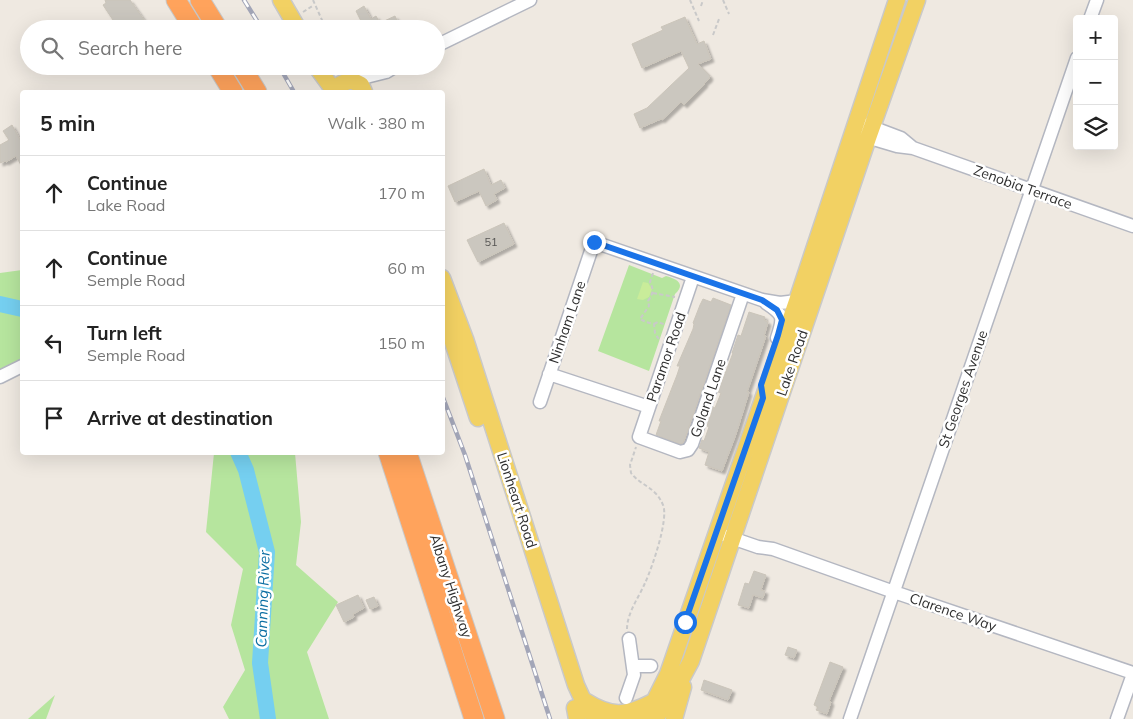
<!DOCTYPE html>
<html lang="en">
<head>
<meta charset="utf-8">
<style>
  :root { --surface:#fff; --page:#f2f2f2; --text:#222; --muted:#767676; --line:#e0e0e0 }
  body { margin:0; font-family:Mulish,sans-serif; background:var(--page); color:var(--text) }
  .controls { position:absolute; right:15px; top:15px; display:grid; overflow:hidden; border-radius:5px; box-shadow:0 5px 20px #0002 }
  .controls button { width:45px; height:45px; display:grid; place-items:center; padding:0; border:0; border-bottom:1px solid var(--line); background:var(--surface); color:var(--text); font:25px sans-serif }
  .stop { position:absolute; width:15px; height:15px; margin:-11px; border:4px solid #1a73e8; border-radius:50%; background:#fff }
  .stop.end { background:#1a73e8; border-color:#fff; box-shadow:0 1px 5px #0008 }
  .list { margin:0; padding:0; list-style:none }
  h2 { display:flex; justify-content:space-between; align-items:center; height:65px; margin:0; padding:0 20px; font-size:21px }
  h2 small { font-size:16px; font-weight:400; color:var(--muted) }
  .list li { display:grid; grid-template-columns:32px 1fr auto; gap:15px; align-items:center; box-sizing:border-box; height:75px; padding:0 20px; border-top:1px solid var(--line) }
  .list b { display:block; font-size:19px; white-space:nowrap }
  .list p { margin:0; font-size:16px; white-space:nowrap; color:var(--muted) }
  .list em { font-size:16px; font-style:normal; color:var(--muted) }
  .icon { flex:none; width:28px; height:28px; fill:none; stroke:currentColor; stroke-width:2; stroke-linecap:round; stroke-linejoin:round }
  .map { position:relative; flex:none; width:1133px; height:719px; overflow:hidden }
  .search { position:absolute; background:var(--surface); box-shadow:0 5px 20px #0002; left:20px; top:20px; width:425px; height:55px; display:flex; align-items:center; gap:12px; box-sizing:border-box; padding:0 18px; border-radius:28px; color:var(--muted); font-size:19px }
  .panel { position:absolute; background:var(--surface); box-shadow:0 5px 20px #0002; left:20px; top:90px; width:425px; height:365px; border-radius:5px }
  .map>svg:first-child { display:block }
  .green { fill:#b6e59e }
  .pitch { fill:#c9ec9a }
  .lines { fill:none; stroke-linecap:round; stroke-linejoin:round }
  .river { stroke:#75cff0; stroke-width:16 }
  .building { fill:#cbc7bf; stroke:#cbc5ba; filter:url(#shadow) }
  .minor-casing { stroke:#b4b7c1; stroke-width:15 }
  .major-casing { stroke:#c9c9c9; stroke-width:19 }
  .highway-casing { stroke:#c9c9c9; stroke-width:21 }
  .path { stroke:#c9c9c9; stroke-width:2; stroke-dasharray:4 2.5; stroke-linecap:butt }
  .minor { stroke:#fff; stroke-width:12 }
  .major { stroke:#f2d163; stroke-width:16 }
  .highway { stroke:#ffa35c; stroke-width:19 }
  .rail-casing { stroke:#a3a6b8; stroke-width:4.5 }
  .rail { stroke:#fff; stroke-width:2.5; stroke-dasharray:8; stroke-linecap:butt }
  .route { stroke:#1a73e8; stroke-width:6 }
  .labels { text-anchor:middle; stroke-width:5; stroke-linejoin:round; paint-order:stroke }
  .number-label { font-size:11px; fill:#555452 }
  .street-label { font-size:14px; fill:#2e2e2e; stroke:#fff }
  .water-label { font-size:15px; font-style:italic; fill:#0d6fa3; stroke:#fff }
</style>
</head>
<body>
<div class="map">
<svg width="1133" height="719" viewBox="0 0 1133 719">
  <defs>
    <filter id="shadow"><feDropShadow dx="3" dy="3" stdDeviation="1" flood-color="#0004"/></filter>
  </defs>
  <rect width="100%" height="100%" fill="#efe9e1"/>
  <path class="green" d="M629,265l33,13 4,-2c11,3 20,8 9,18l-26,77 -51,-20z
    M22,270v94l-12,4 -10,16v-111z
    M214,453h81l6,69 -5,43 42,37 -31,50 22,67h-100l-6,-12 22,-37 -14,-45 12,-56 -37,-37z
    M55,695l-9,24h-18z"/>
  <path class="pitch" d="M643,282l5,1 4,6 -3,8 -6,3 -6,-1z"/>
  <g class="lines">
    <path class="river" d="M0,304l22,5
      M238,452l8,18 21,82 -7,111 8,56"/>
  </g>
  <path class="building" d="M105,0h25l15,21 -12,8h-14l-16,-24 3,-2z
    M364,6l7,13 5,-3 4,7 15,-7 6,13h-36l-9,-18z
    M685,17l12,27 7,-3 7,18 -13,5 12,12 -1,3 -5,4 1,1 -21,21 -3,-3 -19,18 -1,-1 -21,9 -6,-14 13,-6 42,-40 -8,-17 -39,17 -10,-24 31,-14 -2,-3z
    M12,125l10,18v24l-6,-11 -10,6 -1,-1 -5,2v-18l9,-5 -6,-9z
    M484,169l7,16 10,-5 4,8 -11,6 3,6 -11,6 -7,-15 -24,11 -7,-16z
    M504,223l10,21 -36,18 -11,-22z
    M713,298l18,7 -46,133 -2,5 -3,1 -24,-9 5,-14h-2l18,-46 3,-9h-3l16,-37 1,-5 -1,-1 7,-18 3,-6 8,3z
    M749,312l16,5 -1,3 4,2 -4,14h2l-19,56h2l-13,42 -14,37 -17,-6 4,-13 -10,-4 3,-8 2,1 5,-14 -2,-1 6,-19 2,1 6,-15 -3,-1 15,-39h-1l6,-18 3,1z
    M754,571l12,4 -5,15 4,1 -2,7 -10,-3 -4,13 -11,-3 7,-22 4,1z
    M358,595l6,13 -11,6 1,3 -10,5 -8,-17z
    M374,597l4,9 -8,3 -4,-9z
    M788,647l9,3 -3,8 -9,-3z
    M830,662l13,5 -14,34 2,1 -4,12 -11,-4 2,-3 -4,-2z
    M704,680l28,10 -4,10 -27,-10z"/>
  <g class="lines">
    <g class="minor-casing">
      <path id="minor" d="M1090,19l7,-19
        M436,46l94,-46
        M354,80l32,-8 10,-6
        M864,124l37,14 12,10
        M860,135l37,11 16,2 220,78
        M693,277l-54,160 41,15 8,-2 4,-6 51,-150
        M766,303c18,12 18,14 11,35
        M549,374l100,33
        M0,377l22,-11
        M540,402l54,-160 168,58 18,3 17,-2
        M726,536l32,11 15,2 121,43 239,81
        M634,666h17
        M626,698l8,-23 -5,-36
        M850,719l227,-661
        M1117,719l16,-45"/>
    </g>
    <g class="major-casing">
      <path id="major" d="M281,0l17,29
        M316,66l19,26
        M337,92l4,-8 10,-4 10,5 3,7
        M442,278l23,61 111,346 11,24 10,10
        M442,309l36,109
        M585,701c27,17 41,15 68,1
        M575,708l2,11
        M641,719l14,-19 13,-26 129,-373 100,-301
        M655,719l21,-30 15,-28 177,-523 49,-138
        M674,719l9,-32"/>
    </g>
    <g class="highway-casing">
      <path id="highway" d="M176,0l18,29
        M200,0l18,29
        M217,66l16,26
        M241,66l16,26
        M388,452l86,267
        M407,452l88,267"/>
    </g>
    <path class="path" d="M313,0l13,29
      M690,0l9,21
      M723,0l6,14
      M701,6l2,-6
      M303,12l11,-7
      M713,35l6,-16
      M653,273l-3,9c4,8 3,12 -2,19l1,5 -9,13 6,3 8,2 1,9 3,5 3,1
      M653,293l22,4
      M654,324l4,-2 8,3
      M627,629c0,-16 12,-32 18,-46 7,-15 24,-64 18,-78 -7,-18 -22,-19 -32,-32l-1,-8 6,-18"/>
    <use href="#minor" class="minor"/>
    <use href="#major" class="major"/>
    <use href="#highway" class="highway"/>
    <g class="rail-casing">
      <path id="rail" d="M244,0l18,29
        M279,66l15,26
        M442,395l23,60 85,264"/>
    </g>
    <use href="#rail" class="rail"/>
  </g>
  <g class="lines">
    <path class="route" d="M594,242l168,58 15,10 5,10 -4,15 -17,50 2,13 -78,224"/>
  </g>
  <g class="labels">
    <g class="number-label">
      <text x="491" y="246">51</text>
    </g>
    <g class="street-label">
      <text transform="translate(1023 187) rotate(20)" y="5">Zenobia Terrace</text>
      <text transform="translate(567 322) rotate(-71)" y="5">Ninham Lane</text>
      <text transform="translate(666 357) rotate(-71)" y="5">Paramor Road</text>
      <text transform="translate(792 363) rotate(-71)" y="5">Lake Road</text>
      <text transform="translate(963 389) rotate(-71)" y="5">St Georges Avenue</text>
      <text transform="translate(708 398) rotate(-71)" y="5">Goland Lane</text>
      <text transform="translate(517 500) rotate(72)" y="5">Lionheart Road</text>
      <text transform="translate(451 586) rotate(72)" y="5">Albany Highway</text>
      <text transform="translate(953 612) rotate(19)" y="5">Clarence Way</text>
    </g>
    <g class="water-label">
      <text transform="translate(263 599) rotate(-88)" y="5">Canning River</text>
    </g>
  </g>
</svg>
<div class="controls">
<button>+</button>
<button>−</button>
<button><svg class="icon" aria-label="layers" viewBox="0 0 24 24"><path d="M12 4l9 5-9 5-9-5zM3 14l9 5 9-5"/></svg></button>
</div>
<div class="stop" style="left:685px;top:622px"></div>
<div class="stop end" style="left:594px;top:242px"></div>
<div class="search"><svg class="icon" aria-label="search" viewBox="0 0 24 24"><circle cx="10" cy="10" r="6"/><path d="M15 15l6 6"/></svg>Search here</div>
<section class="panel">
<h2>5 min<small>Walk · 380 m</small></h2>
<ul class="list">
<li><svg class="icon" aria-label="ahead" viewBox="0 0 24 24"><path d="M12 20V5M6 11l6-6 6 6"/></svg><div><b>Continue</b><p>Lake Road</p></div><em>170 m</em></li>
<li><svg class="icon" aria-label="ahead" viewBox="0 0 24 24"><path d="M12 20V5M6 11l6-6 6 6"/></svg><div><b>Continue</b><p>Semple Road</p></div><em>60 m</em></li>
<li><svg class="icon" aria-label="left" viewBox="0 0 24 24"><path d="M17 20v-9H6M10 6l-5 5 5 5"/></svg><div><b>Turn left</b><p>Semple Road</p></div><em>150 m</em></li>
<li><svg class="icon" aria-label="arrive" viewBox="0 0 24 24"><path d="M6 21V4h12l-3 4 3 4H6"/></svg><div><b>Arrive at destination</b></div></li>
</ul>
</section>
</div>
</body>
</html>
